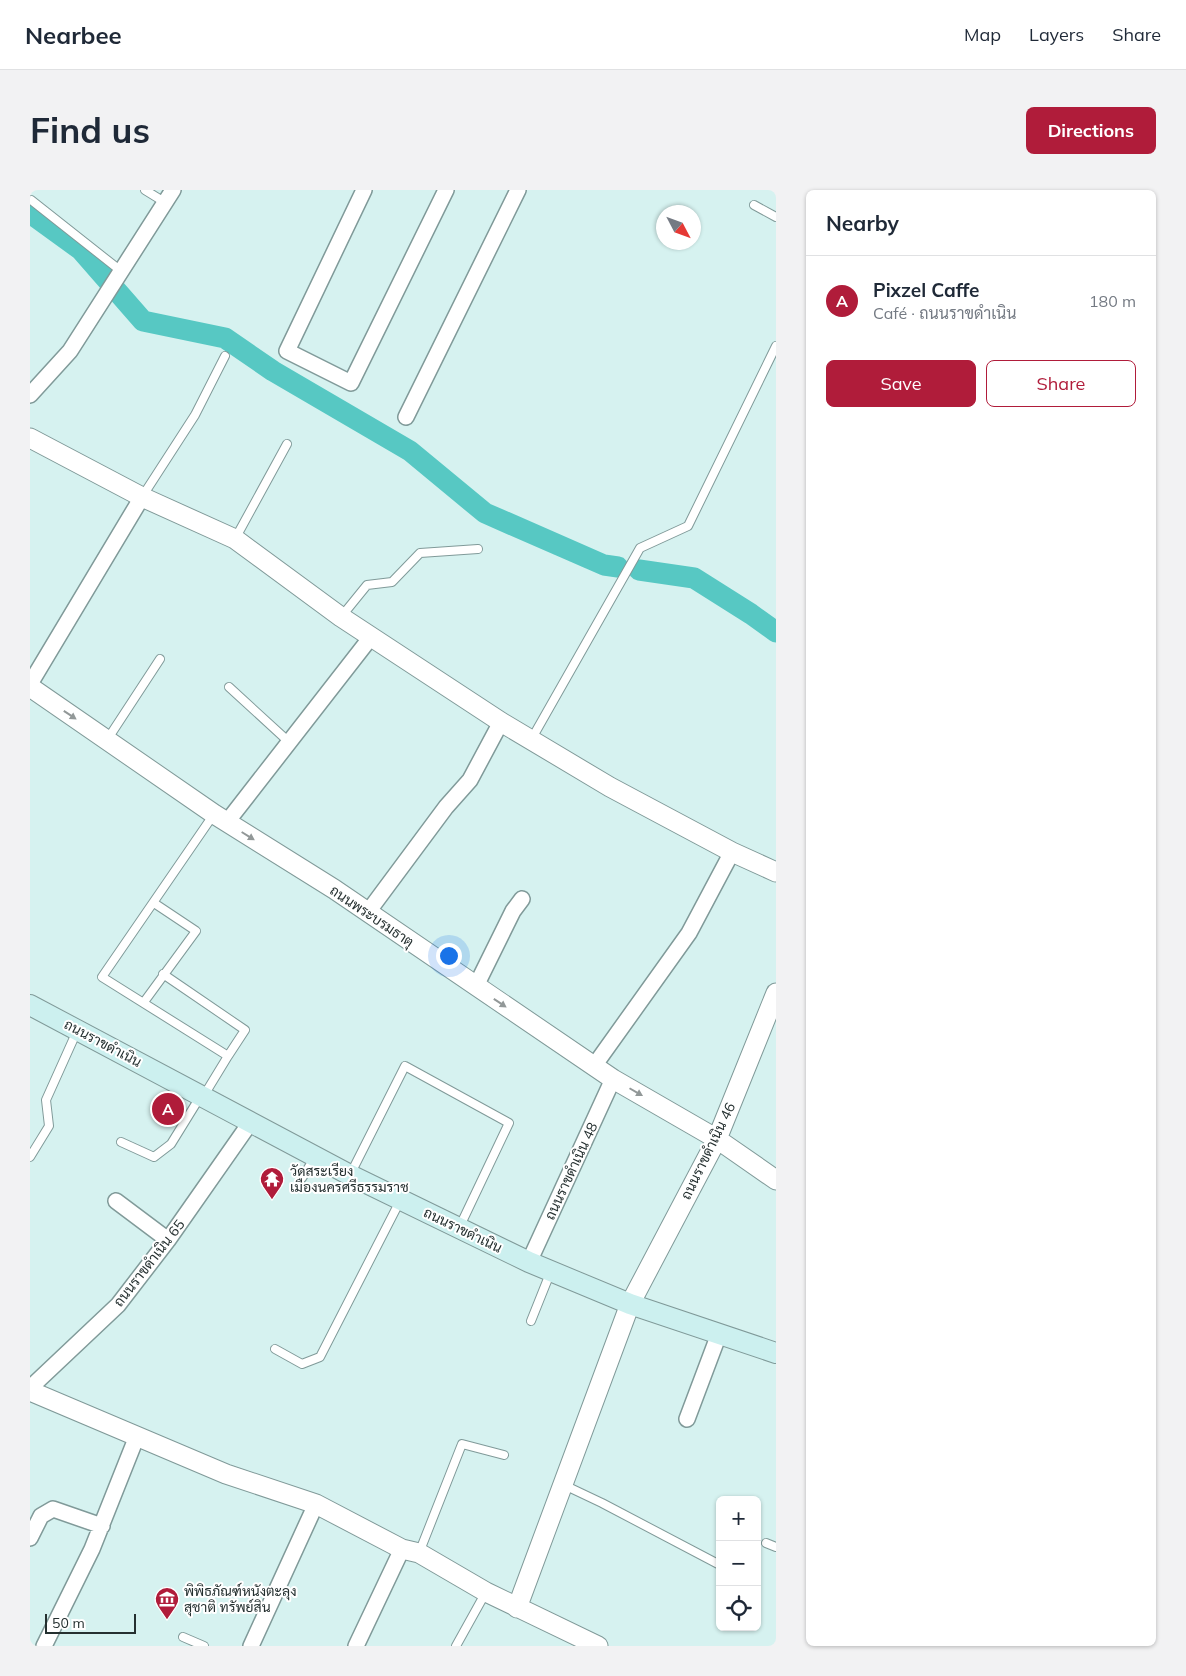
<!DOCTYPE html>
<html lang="en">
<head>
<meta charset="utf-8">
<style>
  :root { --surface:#fff; --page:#f2f2f3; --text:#1f2937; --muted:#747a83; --line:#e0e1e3; --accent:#b01c3a }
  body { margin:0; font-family:Mulish,Sarabun,sans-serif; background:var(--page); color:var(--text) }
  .controls { position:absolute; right:15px; bottom:15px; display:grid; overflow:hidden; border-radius:8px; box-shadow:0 1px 4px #0004 }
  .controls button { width:45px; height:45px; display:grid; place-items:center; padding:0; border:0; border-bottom:1px solid var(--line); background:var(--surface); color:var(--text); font:25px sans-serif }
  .compass { position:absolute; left:626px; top:15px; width:45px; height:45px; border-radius:50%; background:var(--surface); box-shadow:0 1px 4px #0004; rotate:131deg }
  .scale { position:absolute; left:15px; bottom:12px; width:91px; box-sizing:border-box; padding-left:5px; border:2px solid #253030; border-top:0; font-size:14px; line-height:18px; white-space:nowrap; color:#253030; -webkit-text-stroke:4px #fff; paint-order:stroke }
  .you { position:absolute; left:418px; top:765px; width:18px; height:18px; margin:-12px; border:4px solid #fff; border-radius:50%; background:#1a73e8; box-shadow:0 0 0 8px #1a73e833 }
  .badge { display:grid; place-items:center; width:32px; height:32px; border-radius:50%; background:var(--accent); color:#fff; font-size:16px; font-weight:700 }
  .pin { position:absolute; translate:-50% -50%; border:2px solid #fff; box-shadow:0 1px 5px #0006 }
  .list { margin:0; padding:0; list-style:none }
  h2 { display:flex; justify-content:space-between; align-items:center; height:65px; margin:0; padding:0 20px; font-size:21px }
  h2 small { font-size:16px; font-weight:400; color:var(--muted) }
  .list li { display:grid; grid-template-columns:32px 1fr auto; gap:15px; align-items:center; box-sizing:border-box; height:90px; padding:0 20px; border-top:1px solid var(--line) }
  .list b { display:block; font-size:19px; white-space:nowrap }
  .list p { margin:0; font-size:16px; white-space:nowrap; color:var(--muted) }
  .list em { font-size:16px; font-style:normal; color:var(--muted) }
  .actions { display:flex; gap:10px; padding:15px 20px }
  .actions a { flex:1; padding:11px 0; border:1px solid var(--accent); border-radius:8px; text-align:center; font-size:18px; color:var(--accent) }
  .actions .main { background:var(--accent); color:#fff }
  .icon { flex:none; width:28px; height:28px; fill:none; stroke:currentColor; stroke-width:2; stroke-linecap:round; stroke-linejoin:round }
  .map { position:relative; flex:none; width:746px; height:1456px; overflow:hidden; border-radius:8px }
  header { display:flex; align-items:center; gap:30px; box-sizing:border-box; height:70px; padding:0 25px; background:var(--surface); border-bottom:1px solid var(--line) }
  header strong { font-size:24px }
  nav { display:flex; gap:28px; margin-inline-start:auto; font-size:18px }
  .intro { display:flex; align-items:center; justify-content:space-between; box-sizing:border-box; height:120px; padding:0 30px }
  h1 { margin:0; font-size:35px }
  .button { padding:12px 22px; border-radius:8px; background:var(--accent); color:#fff; font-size:18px; font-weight:700 }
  main { display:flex; gap:30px; padding:0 30px }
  aside { flex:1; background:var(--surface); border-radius:8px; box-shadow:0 1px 4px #0004 }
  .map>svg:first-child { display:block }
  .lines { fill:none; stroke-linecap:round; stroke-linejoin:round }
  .river { stroke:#57c8c3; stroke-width:21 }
  .service-casing { stroke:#809a99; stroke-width:10 }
  .minor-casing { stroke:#809a99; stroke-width:18 }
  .tertiary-casing { stroke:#809a99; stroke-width:21 }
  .secondary-casing { stroke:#809a99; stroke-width:22 }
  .service { stroke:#fff; stroke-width:8 }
  .minor { stroke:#fff; stroke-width:15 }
  .tertiary { stroke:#fff; stroke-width:19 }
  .secondary { stroke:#ccf0ef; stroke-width:20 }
  .oneway { fill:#929898 }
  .labels { text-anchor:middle; stroke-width:4; stroke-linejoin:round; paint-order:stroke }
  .street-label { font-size:14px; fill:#253030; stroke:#fff }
  .poi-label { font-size:14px; fill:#253030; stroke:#fff; text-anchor:start }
</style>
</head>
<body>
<header>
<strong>Nearbee</strong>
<nav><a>Map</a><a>Layers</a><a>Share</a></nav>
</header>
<div class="intro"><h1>Find us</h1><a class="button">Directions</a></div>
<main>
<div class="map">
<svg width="746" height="1456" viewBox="0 0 746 1456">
  <rect width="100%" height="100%" fill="#d6f2f0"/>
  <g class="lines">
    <path class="river" d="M0,23l51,37 62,71 82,17 48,33 137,80 75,62 119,52 14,2
      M609,380l55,8 57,36 25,18"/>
    <g class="service-casing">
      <path id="service" d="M115,0l21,13
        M1,10l90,71
        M724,15l22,12
        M112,307l53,-82 30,-59
        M205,349l52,-95
        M311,427l26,-32 25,-3 28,-29 58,-4
        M199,497l60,55
        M77,550l53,-81
        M501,550l109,-192 48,-22 88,-180
        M133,784l82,56 -17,26
        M114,812l52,-71 -42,-28
        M173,907l25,-41 -126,-79 112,-163
        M91,952l33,15 17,-13 29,-47
        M0,967l19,-31 -3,-26 31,-69
        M320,985l55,-109 104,57 -49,103
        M272,988l13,-21
        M501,1131l20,-50
        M245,1159l27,15 18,-7 80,-156
        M534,1295l38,18 118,62
        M736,1353l10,4
        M389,1363l43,-109 42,11
        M153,1447l21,9
        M426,1456l30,-54"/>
    </g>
    <g class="minor-casing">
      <path id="minor" d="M334,0l-77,161 64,32 95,-193
        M0,205l40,-44 103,-161
        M376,227l112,-227
        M0,494l112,-187
        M197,632l144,-185
        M338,722l78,-105 24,-27 31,-58
        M446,796l37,-75 9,-12
        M564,876l95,-133 43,-81
        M86,1011l52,39
        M499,1072l84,-183
        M0,1198l88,-83 50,-65 82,-117
        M657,1229l32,-85
        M0,1348l11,-22 12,-7 49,17
        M14,1456l48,-97 45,-113
        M221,1456l65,-142
        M326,1456l46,-97"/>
    </g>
    <g class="tertiary-casing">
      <path id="tertiary" d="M0,248l112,59 93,42 106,78 160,105 109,65 122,65 44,20
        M0,497l184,127 120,75 279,190 104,60 59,41
        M0,1201l196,83 90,30 86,45 17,4 67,39 112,54
        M487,1418l113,-304 87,-165 59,-146"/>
    </g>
    <g class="secondary-casing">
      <path id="secondary" d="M0,815l320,170 179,87 101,42 146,49"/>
    </g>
    <use href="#service" class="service"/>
    <use href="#minor" class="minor"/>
    <use href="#tertiary" class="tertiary"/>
    <use href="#secondary" class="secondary"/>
  </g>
  <defs><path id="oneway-solid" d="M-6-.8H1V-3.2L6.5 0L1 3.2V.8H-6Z" transform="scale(1.25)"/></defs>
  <g class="oneway">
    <use href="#oneway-solid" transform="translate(40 525) rotate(34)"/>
    <use href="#oneway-solid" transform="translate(218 646) rotate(32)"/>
    <use href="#oneway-solid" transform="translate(470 813) rotate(34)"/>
    <use href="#oneway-solid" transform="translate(606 902) rotate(30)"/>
  </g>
  <defs>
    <g id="temple-pin" transform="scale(1.25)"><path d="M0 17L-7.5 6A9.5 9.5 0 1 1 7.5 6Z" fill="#b01c3a" stroke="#fff"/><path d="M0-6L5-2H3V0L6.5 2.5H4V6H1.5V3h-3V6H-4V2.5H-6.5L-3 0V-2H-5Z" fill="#fff"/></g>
    <g id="museum-pin" transform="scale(1.25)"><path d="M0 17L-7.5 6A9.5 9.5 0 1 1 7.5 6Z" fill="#b01c3a" stroke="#fff"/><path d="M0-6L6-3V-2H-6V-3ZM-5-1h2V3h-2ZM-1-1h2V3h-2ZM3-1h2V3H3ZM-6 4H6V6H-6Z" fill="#fff"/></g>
  </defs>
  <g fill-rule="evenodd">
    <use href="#temple-pin" x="242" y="989"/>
    <use href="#museum-pin" x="137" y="1409"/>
  </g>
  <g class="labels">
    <g class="street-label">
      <text transform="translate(342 726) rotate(34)" y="5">ถนนพระบรมธาตุ</text>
      <text transform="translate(73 853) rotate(28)" y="5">ถนนราขดำเนิน</text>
      <text transform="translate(678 961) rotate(-64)" y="5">ถนนราขดำเนิน 46</text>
      <text transform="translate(541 981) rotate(-65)" y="5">ถนนราขดำเนิน 48</text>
      <text transform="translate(433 1040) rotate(26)" y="5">ถนนราขดำเนิน</text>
      <text transform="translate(119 1073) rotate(-52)" y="5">ถนนราขดำเนิน 65</text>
    </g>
    <g class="poi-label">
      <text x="260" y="986">วัดสระเรียง<tspan x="260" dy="16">เมืองนครศรีธรรมราช</tspan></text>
      <text x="154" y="1406">พิพิธภัณฑ์หนังตะลุง<tspan x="154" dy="16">สุชาติ ทรัพย์สิน</tspan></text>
    </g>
  </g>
</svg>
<div class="controls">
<button>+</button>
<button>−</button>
<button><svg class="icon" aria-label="locate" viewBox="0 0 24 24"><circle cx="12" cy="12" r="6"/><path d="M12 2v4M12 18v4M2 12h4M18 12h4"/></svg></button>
</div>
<svg class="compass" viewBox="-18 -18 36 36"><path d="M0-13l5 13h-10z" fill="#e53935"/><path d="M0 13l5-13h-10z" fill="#747a83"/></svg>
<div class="scale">50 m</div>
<div class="you"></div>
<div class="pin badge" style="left:138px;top:919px">A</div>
</div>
<aside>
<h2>Nearby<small></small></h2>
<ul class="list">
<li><span class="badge">A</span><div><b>Pixzel Caffe</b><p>Café · ถนนราขดำเนิน</p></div><em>180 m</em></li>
</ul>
<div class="actions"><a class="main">Save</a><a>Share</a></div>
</aside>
</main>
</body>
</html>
